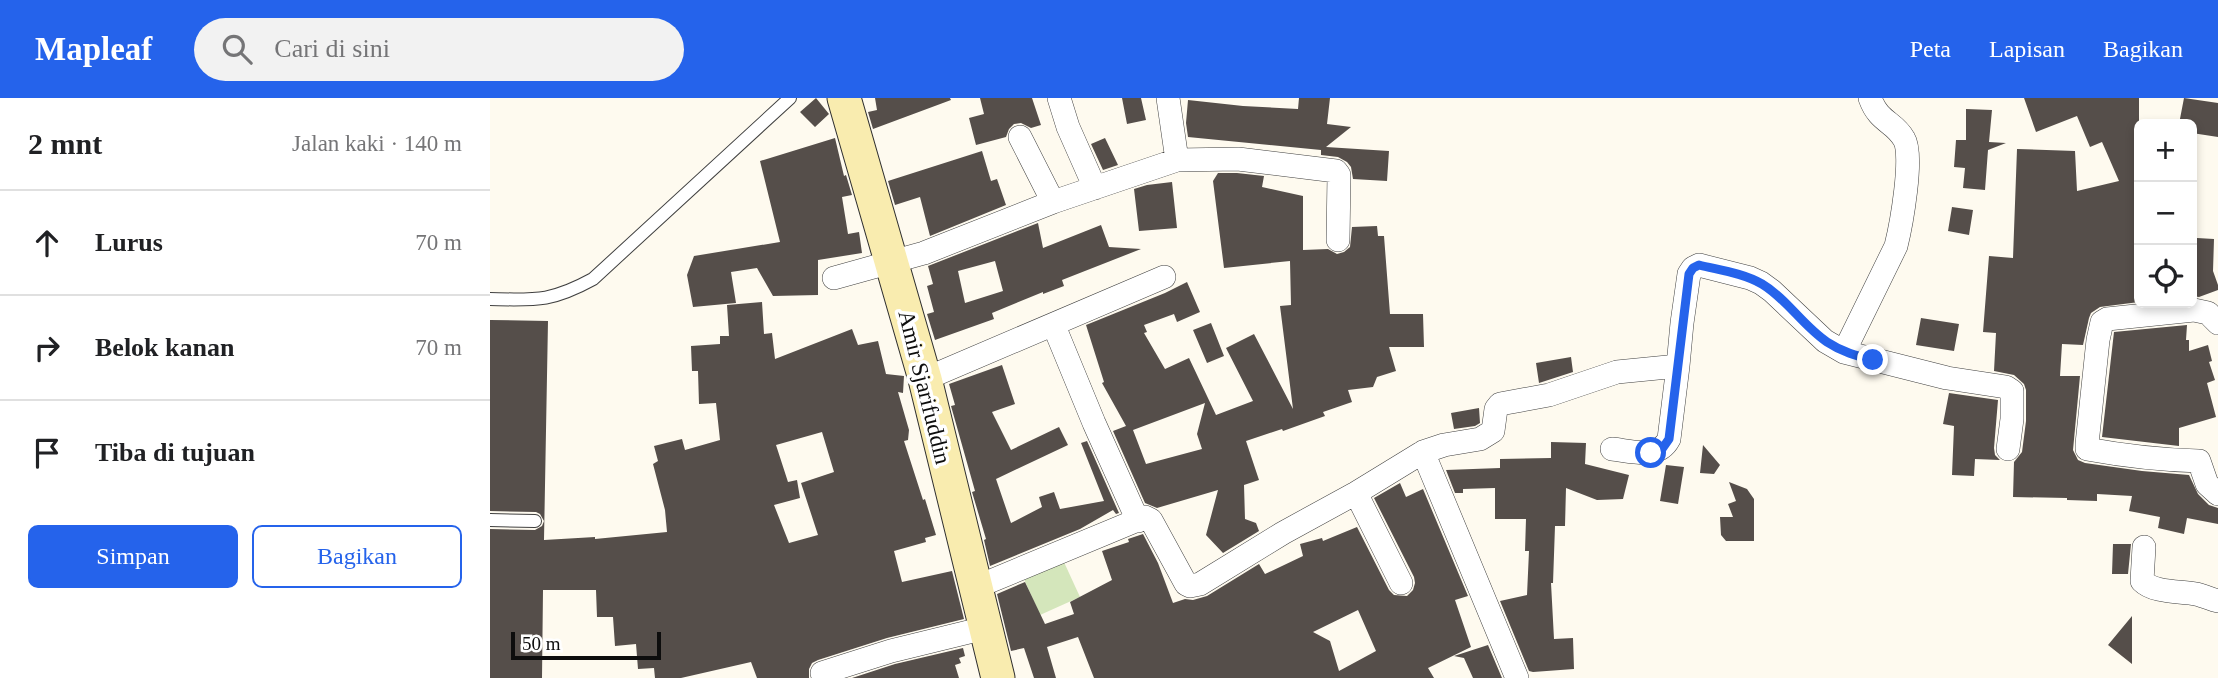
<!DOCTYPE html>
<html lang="id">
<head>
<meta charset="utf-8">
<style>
  :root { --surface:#fff; --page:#f2f2f2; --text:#202124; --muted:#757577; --line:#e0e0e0; --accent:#2563eb }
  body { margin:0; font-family:"Times New Roman",serif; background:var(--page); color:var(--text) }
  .controls { position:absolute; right:21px; top:21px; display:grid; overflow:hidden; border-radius:10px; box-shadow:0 4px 10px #0003 }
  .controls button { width:63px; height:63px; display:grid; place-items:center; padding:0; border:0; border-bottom:2px solid var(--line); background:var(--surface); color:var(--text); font:35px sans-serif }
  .scale { position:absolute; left:21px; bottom:18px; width:150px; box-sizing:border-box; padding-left:7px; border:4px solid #0d0d0d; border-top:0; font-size:19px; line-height:24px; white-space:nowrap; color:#0d0d0d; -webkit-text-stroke:5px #fff; paint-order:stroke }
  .stop { position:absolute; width:21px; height:21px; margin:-16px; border:5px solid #2563eb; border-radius:50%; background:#fff }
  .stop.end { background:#2563eb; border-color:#fff; box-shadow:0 2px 7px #0008 }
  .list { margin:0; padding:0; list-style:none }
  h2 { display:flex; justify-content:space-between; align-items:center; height:91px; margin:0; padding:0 28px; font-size:30px }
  h2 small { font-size:23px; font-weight:400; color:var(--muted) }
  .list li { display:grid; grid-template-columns:46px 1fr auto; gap:21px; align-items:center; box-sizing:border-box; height:105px; padding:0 28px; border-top:2px solid var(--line) }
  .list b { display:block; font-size:26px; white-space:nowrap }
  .list em { font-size:23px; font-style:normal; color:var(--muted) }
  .actions { display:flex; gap:14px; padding:21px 28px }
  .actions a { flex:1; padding:16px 0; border:2px solid var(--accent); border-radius:10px; text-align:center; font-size:24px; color:var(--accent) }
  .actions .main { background:var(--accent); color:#fff }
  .icon { flex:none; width:38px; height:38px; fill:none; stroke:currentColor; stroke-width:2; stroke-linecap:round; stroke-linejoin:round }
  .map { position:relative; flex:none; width:1728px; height:580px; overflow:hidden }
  header { display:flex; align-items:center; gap:42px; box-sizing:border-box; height:98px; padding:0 35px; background:var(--accent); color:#fff }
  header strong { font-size:33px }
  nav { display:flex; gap:38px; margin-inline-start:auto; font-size:24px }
  .search { width:490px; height:63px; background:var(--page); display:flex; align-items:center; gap:18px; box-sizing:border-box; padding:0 24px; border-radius:38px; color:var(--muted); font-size:26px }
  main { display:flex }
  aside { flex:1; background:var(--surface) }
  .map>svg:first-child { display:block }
  .green { fill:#d4e6bb }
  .building { fill:#554e4a; fill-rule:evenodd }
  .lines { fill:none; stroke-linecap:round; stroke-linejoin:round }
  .lane-casing { stroke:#404040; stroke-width:14 }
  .street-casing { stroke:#404040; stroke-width:24 }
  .secondary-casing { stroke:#2f2f2f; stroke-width:35 }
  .lane { stroke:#fff; stroke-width:12 }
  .street { stroke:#fff; stroke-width:23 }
  .secondary { stroke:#f9ecaf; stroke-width:33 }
  .route { stroke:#2563eb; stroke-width:9 }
  .labels { text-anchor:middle; stroke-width:7; stroke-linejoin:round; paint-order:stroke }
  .street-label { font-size:23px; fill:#0d0d0d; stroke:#fff }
</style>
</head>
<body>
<header>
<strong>Mapleaf</strong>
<div class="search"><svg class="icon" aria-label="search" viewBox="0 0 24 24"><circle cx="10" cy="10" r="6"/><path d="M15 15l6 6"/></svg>Cari di sini</div>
<nav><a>Peta</a><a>Lapisan</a><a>Bagikan</a></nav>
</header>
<main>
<aside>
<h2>2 mnt<small>Jalan kaki · 140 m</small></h2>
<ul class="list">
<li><svg class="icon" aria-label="ahead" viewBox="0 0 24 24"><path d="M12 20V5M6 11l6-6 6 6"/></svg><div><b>Lurus</b></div><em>70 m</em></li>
<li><svg class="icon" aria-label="right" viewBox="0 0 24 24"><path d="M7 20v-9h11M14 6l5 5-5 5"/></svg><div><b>Belok kanan</b></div><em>70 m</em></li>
<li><svg class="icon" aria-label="arrive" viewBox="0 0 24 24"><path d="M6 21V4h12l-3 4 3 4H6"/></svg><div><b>Tiba di tujuan</b></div></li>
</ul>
<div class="actions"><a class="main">Simpan</a><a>Bagikan</a></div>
</aside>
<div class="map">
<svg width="1728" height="580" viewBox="0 0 1728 580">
  <rect width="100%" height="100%" fill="#fefaef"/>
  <path class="green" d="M573,462l17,37 -40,18 -16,-36z"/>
  <path class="building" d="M326,0l13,16 -14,13 -15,-15z
    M385,0h75l1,2 -78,29 -5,-17 9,-2z
    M490,0h52l9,27 -10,3 -10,-5 -7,1 -5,5 -3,8 -30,8 -7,-27 15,-4z
    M632,0h19l5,22 -19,4z
    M809,0h31l-3,26 24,3 -25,20 63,4 -2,30 -34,-2 -2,-12 -4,-5 -9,-5 -17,-2v-5l-133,-13 -2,-14 2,-23 55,6 55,3z
    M1534,0h115v204l-39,5 -9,6 -2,5 -6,27 -21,-1 -2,32h20l-7,74 5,10 7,3 57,8 47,4 9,19 11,11 9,3v16l-31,-6 -3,16 -26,-6 2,-11 -31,-6 3,-15 -35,-2v7l-30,-1v-2l-54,-1 1,-35 8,-10 4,-31v-31l-2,-6 -10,-9 -20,-4 2,-38 -13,-1 6,-76 24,2 4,-109 58,2 2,40 42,-10 -17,-39 -12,5 -13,-31 -41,16z
    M1694,0l34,5v34l-26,-4v-9h-13z
    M1476,11l26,1 -3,32 17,1 -18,7 -3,40 -22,-2 2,-20 -11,-1 2,-27h10z
    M345,40l9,38 2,-1 6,20 -10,2 6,37 11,-2 3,21 -44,7v35l-45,1 -16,-28 -26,4 5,31 -43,4 -6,-32 7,-19 86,-14 -20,-81z
    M615,40l13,27 -15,5 -12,-26z
    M492,53l9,30 6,-2 9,26 -76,31 -10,-39 -25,8 -7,-24z
    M728,75h19l27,3 -2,11 41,9v54l25,-1 9,5 7,-2 6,-5 2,-20 25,-1 1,10h6l6,78h33l1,33h-35l7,24 -19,6 -4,10 -25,3 4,12 -29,10 2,4 -42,15 -1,-2 -36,12 13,39 -15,5 1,34 11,4 3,8 -36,22 -17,-18 12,-45 -61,18 -12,-5 -32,-72 13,-5 -24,-43 2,-1 -18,-57 79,-32 22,-11 13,30 -23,10 -3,-8 -30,11 3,7 -3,1 21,36 24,-11 27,57 37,-14 -27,-53 28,-14 39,75 -13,-103 11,-1 -1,-44 -66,7 -11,-87zM715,305l-8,31 5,15 -56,15 -13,-34z
    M682,84l5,46 -38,3 -5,-42 13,-4z
    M1462,109l21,3 -4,25 -21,-4z
    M548,125l5,25 58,-23 8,22 32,2 -79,31 2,6 -21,8v-2l-51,21 2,6 -59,21 -8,-26 7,-2 -7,-26 6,-2 -5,-18zM505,163l8,30 -38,12 -7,-32z
    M1707,140l17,1 -1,32 5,14v5l-19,7 -7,-1v-46l4,-2z
    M272,204l2,32 8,-1 3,26 77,-30 6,16 20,-4 8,33 18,2 -1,17 -5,-1 11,38 -1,10 -4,1 19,59 2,-1 11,36 -11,3 1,4 -32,9 8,31 50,-11 12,48 -77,19 -69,22 -6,3 -3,6v9h-52l-6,-16 -70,16h-26l-1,-10 -16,1 -2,-25 -21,2 -2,-29h-16l-1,-27h-53l-1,88h-52v-149l45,1 7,-4 2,-5 -4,-7 -4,-2 -46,-1v-191l58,1 -4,219 51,-3v2l72,-7 -2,-22 -12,-46 5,-3 -4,-15 28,-7 3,11 35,-10 -4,-37 -17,1 -1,-33h-6l-1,-25 29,-2v-8h9l-2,-31zM332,334l12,40 -33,11 17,52 -29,8 -15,-38 26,-7 -3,-18 -9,2 -12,-37z
    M1431,220l38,6 -5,27 -38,-6z
    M721,225l13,33 -17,7 -14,-33z
    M1697,227l-1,15h3v11l19,-6 4,16 -3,1 6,18 -8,3 9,34 -37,11v18l-77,-9 12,-105z
    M1081,259l2,15 -34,11 -3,-20z
    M512,267l13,39 -23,8 19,38 48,-23 9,18 -72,34 15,44 31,-16 -3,-10 15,-5 6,17 44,-8 -23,-58 6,-2 32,72 -3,1 -3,-4 -33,19 -90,37 -6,-26 2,-1 -14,-47 3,-1 -24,-85 4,-1 -6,-21z
    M1459,295l49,7 -4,48 1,7 5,5 -25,-1 -1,17 -22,-1 2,-49 -11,-2z
    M989,310l1,15 -5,3 -21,3 -3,-16z
    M1061,344l35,1 -1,21 44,11 -6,24 -26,1 -31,-12 -1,38h-10l-2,57h-2l3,56 19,-1 1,31 -41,3 -4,-1 -29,-70 27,-6 2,-44h-4l1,-32h-31v-31l-32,1v4h-8l-9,-23 54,-2v-9l51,-1z
    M1213,347l17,20 -6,9 -14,-1z
    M1176,367l18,2 -6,37 -18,-3z
    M1239,384l18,7 7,10v42h-28l-5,-6 -1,-18h13l-5,-13 8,-3z
    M910,385l6,14 17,-8 45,107 -13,4 16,47 -43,21 6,10h-340l-16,-41 -31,10 9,31h-22l-10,-30 -13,3 -14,-57 28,-12 20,42 29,-10 -4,-12 42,-22 -10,-29 27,-9 -1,-3 15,-5 15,29 15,40 12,-4 8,1 14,-4 52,-32 6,10 38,-18 -3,-12 22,-6 1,3 34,-14 32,63 5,5 13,1 6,-6 2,-7 -1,-6 -40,-79zM868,512l18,41 -37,20 -9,-30 -17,-9z
    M1623,446h18l-3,30h-16z
    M1642,518v48l-24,-19z
    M998,547l14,33h-29l-9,-20 -10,-2z
    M473,550l2,8 -6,2 2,5 -6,2 4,13h-107l43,-14z"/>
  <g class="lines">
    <g class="lane-casing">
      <path id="lane" d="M0,201c46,1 61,3 103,-20l197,-181
        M0,422l45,1"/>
    </g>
    <g class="street-casing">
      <path id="street" d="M569,0l9,29 27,61
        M678,0l9,62
        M530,39l33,65
        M344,180l90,-25 129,-51 124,-42 61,-1 98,12 3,4 -1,65
        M1728,225l-10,-10 -14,-3 -87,9 -5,3 -4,18 -11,104v5c38,7 74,11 112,12l8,23 11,10
        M564,228l40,97 44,98
        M1354,254l52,-106c5,-20 18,-91 8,-107 -10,-18 -25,-16 -34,-41
        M435,281l239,-102
        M1122,351c20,2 46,11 57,-10l9,-73
        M933,354l94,226
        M866,395l45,90
        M1654,449l-2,34c12,12 38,10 54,13 8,2 15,5 22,7
        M484,490l171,-71 6,3 35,64 4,2 10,-2 83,-51 73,-40 67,-41 21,-7 36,-6 13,-8 3,-22 4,-5 49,-9 68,-23 61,-6 4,-43 7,-49 4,-6 6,-3 51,13 11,5 11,8 53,50 19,11 103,26 59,9 6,4v28l-4,30
        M332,575l69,-22 94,-23"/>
    </g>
    <g class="secondary-casing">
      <path id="secondary" d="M354,0l81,281 73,299"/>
    </g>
    <use href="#lane" class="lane"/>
    <use href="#street" class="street"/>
    <use href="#secondary" class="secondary"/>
  </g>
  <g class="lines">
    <path class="route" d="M1161,355l11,-4 7,-10 20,-165 4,-6 6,-3c20,5 44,8 63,19 25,15 41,42 65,58 15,10 30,14 46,18"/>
  </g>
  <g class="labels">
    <g class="street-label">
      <text transform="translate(435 289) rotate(76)" y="8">Amir Sjarifuddin</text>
    </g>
  </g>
</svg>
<div class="controls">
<button>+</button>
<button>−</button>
<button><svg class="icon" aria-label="locate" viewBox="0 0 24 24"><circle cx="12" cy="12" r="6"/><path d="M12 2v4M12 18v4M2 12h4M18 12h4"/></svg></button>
</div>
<div class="scale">50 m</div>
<div class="stop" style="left:1161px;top:355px"></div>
<div class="stop end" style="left:1383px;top:262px"></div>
</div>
</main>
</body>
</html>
